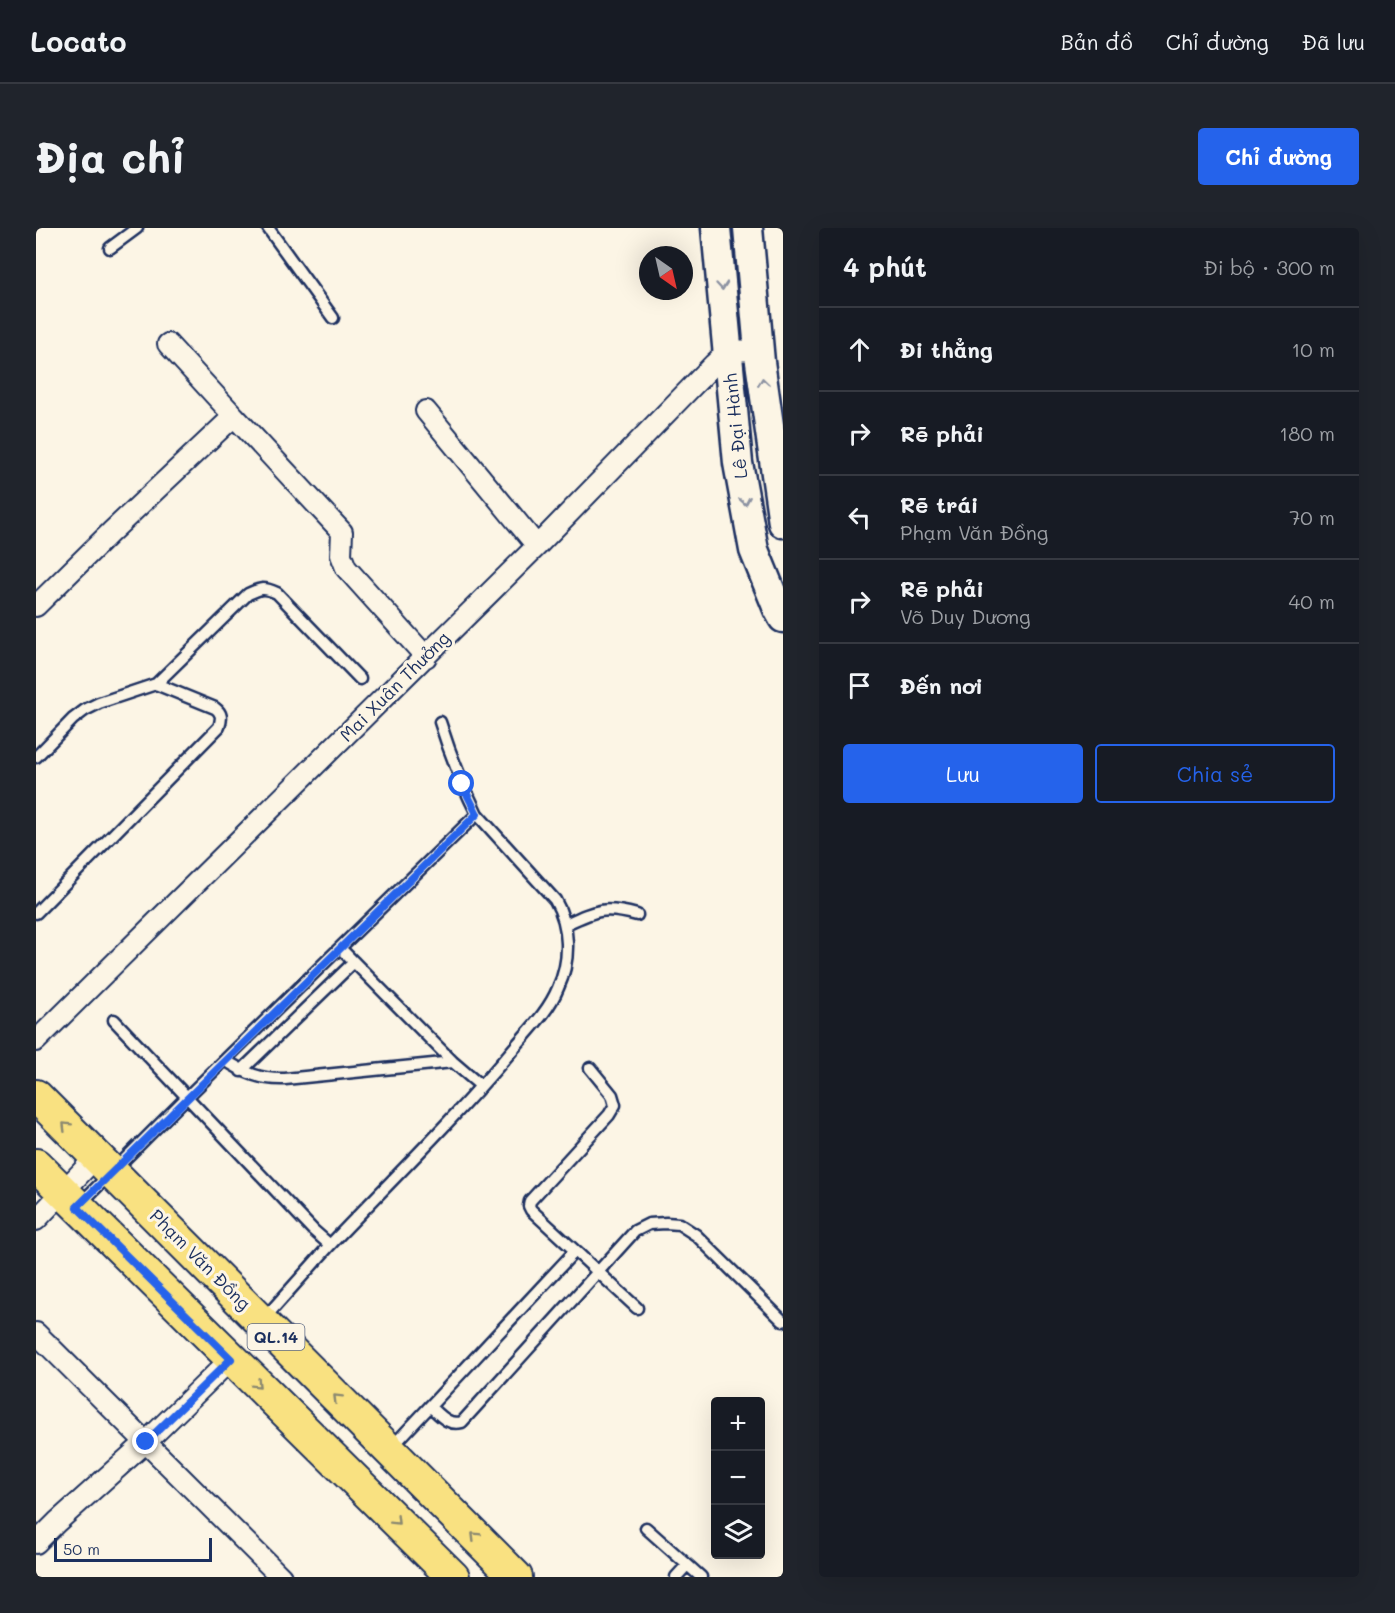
<!DOCTYPE html>
<html lang="vi">
<head>
<meta charset="utf-8">
<style>
  :root { --surface:#171b24; --page:#20242c; --text:#f1f3f6; --muted:#9ea1a6; --line:#363941; --accent:#2563eb }
  body { margin:0; font-family:Mali,sans-serif; background:var(--page); color:var(--text) }
  .controls { position:absolute; right:18px; bottom:18px; display:grid; overflow:hidden; border-radius:6px; box-shadow:0 6px 24px #0002 }
  .controls button { width:54px; height:54px; display:grid; place-items:center; padding:0; border:0; border-bottom:2px solid var(--line); background:var(--surface); color:var(--text); font:30px sans-serif }
  .compass { position:absolute; left:603px; top:18px; width:54px; height:54px; border-radius:50%; background:var(--surface); box-shadow:0 6px 24px #0002; rotate:146deg }
  .scale { position:absolute; left:18px; bottom:15px; width:158px; box-sizing:border-box; padding-left:6px; border:3px solid #1b2f5e; border-top:0; font-size:16px; line-height:21px; white-space:nowrap; color:#1b2f5e; -webkit-text-stroke:4px #fcf5e5; paint-order:stroke }
  .stop { position:absolute; width:18px; height:18px; margin:-14px; border:4px solid #2563eb; border-radius:50%; background:#fff }
  .stop.end { background:#2563eb; border-color:#fff; box-shadow:0 2px 6px #0008 }
  .list { margin:0; padding:0; list-style:none }
  h2 { display:flex; justify-content:space-between; align-items:center; height:78px; margin:0; padding:0 24px; font-size:26px }
  h2 small { font-size:20px; font-weight:400; color:var(--muted) }
  .list li { display:grid; grid-template-columns:39px 1fr auto; gap:18px; align-items:center; box-sizing:border-box; height:84px; padding:0 24px; border-top:2px solid var(--line) }
  .list b { display:block; font-size:22px; white-space:nowrap }
  .list p { margin:0; font-size:20px; white-space:nowrap; color:var(--muted) }
  .list em { font-size:20px; font-style:normal; color:var(--muted) }
  .actions { display:flex; gap:12px; padding:18px 24px }
  .actions a { flex:1; padding:14px 0; border:2px solid var(--accent); border-radius:6px; text-align:center; font-size:21px; color:var(--accent) }
  .actions .main { background:var(--accent); color:#fff }
  .icon { flex:none; width:33px; height:33px; fill:none; stroke:currentColor; stroke-width:2; stroke-linecap:round; stroke-linejoin:round }
  .map { position:relative; flex:none; width:747px; height:1349px; overflow:hidden; border-radius:6px }
  header { display:flex; align-items:center; gap:36px; box-sizing:border-box; height:84px; padding:0 30px; background:var(--surface); border-bottom:2px solid var(--line) }
  header strong { font-size:28px }
  nav { display:flex; gap:33px; margin-inline-start:auto; font-size:21px }
  .intro { display:flex; align-items:center; justify-content:space-between; box-sizing:border-box; height:144px; padding:0 36px }
  h1 { margin:0; font-size:42px }
  .button { padding:15px 27px; border-radius:6px; background:var(--accent); color:#fff; font-size:21px; font-weight:700 }
  main { display:flex; gap:36px; padding:0 36px }
  aside { flex:1; background:var(--surface); border-radius:6px; box-shadow:0 6px 24px #0002 }
  .map>svg:first-child { display:block }
  .lines { fill:none; stroke-linecap:round; stroke-linejoin:round }
  .service-casing { stroke:#1b2f5e; stroke-width:15 }
  .minor-casing { stroke:#1b2f5e; stroke-width:24 }
  .secondary-casing { stroke:#1b2f5e; stroke-width:33 }
  .primary-casing { stroke:#1b2f5e; stroke-width:36 }
  .service { stroke:#fcf5e5; stroke-width:10 }
  .minor { stroke:#fcf5e5; stroke-width:20 }
  .secondary { stroke:#fcf5e5; stroke-width:28 }
  .primary { stroke:#f9e181; stroke-width:32 }
  .oneway { stroke:#8c92a2 }
  .oneway2 { stroke:#8a8870 }
  .route { stroke:#2563eb; stroke-width:8 }
  .labels { text-anchor:middle; stroke-width:6; stroke-linejoin:round; paint-order:stroke }
  .shield { fill:#fcf5e5; stroke:#5e6a86; stroke-width:1.5 }
  .shield-label { font-size:16px; font-weight:bold; fill:#1b2f5e }
  .street-label { font-size:18px; fill:#1b2f5e; stroke:#fcf5e5 }
</style>
</head>
<body>
<header>
<strong>Locato</strong>
<nav><a>Bản đồ</a><a>Chỉ đường</a><a>Đã lưu</a></nav>
</header>
<div class="intro"><h1>Địa chỉ</h1><a class="button">Chỉ đường</a></div>
<main>
<div class="map">
<svg width="747" height="1349" viewBox="0 0 747 1349">
  <rect width="100%" height="100%" fill="#fcf5e5"/>
  <filter id="ink" filterUnits="userSpaceOnUse"><feTurbulence type="fractalNoise" baseFrequency=".0167" numOctaves="2"/><feDisplacementMap in="SourceGraphic" scale="12" xChannelSelector="R" yChannelSelector="G"/><feConvolveMatrix kernelMatrix="1 2 1 2 8 2 1 2 1" color-interpolation-filters="sRGB"/></filter>
  <g filter="url(#ink)">
    <g class="lines">
      <g class="service-casing">
        <path id="service" d="M232,0l65,90
          M74,20l27,-20
          M404,494c10,32 22,62 37,92
          M0,529l37,-38 12,-9 14,-7 57,-19 92,-90c13,-6 16,-7 29,-1l83,86
          M0,685l183,-186c3,-9 3,-14 -4,-19l-59,-24
          M530,696c30,-14 38,-18 71,-9
          M304,720l113,114 28,24
          M189,832c20,13 36,20 60,19l168,-17
          M554,840l22,27 3,10 -6,10 -79,86 -1,5 2,4 106,98
          M205,843l113,-109
          M44,976l107,-107 290,-283 78,86c15,26 16,60 3,88 -10,25 -32,45 -49,66 -56,66 -119,128 -179,191l-17,-15 -199,-210
          M226,1093l68,-76
          M394,1178c10,9 18,20 32,16l173,-191 14,-7 17,-1 13,1 17,11 87,86
          M355,1220l184,-197
          M610,1300l55,49
          M640,1349l11,-12"/>
      </g>
      <g class="minor-casing">
        <path id="minor" d="M132,116l66,72
          M390,183l111,135
          M0,378l75,-74 123,-116 108,116 -1,23 5,13 80,89
          M0,813l501,-495 177,-182 14,-13 31,-1
          M0,992l60,-63
          M0,1105l245,244
          M0,1315l21,-21 89,-80 85,-83"/>
      </g>
      <g class="secondary-casing">
        <path id="secondary" d="M680,0l22,235 16,87 24,59 5,9
          M712,0l12,134 23,161"/>
      </g>
      <g class="primary-casing">
        <path id="primary" d="M0,868l480,481
          M0,937l417,412"/>
      </g>
      <use href="#service" class="service"/>
      <use href="#minor" class="minor"/>
      <use href="#secondary" class="secondary"/>
      <use href="#primary" class="primary"/>
    </g>
    <defs><path id="oneway-chevron" d="M-2-3.5L2.5 0L-2 3.5" fill="none" stroke-width="1.6" stroke-linecap="round" stroke-linejoin="round" transform="scale(1.5)"/></defs>
    <g class="oneway">
      <use href="#oneway-chevron" transform="translate(686 58) rotate(85)"/>
      <use href="#oneway-chevron" transform="translate(727 154) rotate(-98)"/>
      <use href="#oneway-chevron" transform="translate(709 273) rotate(80)"/>
    </g>
    <g class="oneway2">
      <use href="#oneway-chevron" transform="translate(30 898) rotate(-135)"/>
      <use href="#oneway-chevron" transform="translate(221 1156) rotate(45)"/>
      <use href="#oneway-chevron" transform="translate(301 1170) rotate(-135)"/>
      <use href="#oneway-chevron" transform="translate(360 1293) rotate(45)"/>
      <use href="#oneway-chevron" transform="translate(439 1308) rotate(-135)"/>
    </g>
  </g>
  <g class="lines" filter="url(#ink)">
    <path class="route" d="M110,1214l85,-83 -154,-152 400,-393 -15,-30"/>
  </g>
  <g class="labels">
    <rect class="shield" x="211.5" y="1096" width="57" height="26" rx="4.5"/>
    <g class="shield-label">
      <text x="240" y="1115">QL.14</text>
    </g>
    <g class="street-label">
      <text transform="translate(700 198) rotate(-96)" y="6">Lê Đại Hành</text>
      <text transform="translate(359 459) rotate(-45)" y="6">Mai Xuân Thưởng</text>
      <text transform="translate(164 1032) rotate(45)" y="6">Phạm Văn Đồng</text>
    </g>
  </g>
</svg>
<div class="controls">
<button>+</button>
<button>−</button>
<button><svg class="icon" aria-label="layers" viewBox="0 0 24 24"><path d="M12 4l9 5-9 5-9-5zM3 14l9 5 9-5"/></svg></button>
</div>
<svg class="compass" viewBox="-18 -18 36 36"><path d="M0-13l5 13h-10z" fill="#e53935"/><path d="M0 13l5-13h-10z" fill="#9ea1a6"/></svg>
<div class="scale">50 m</div>
<div class="stop" style="left:426px;top:556px"></div>
<div class="stop end" style="left:110px;top:1214px"></div>
</div>
<aside>
<h2>4 phút<small>Đi bộ · 300 m</small></h2>
<ul class="list">
<li><svg class="icon" aria-label="ahead" viewBox="0 0 24 24"><path d="M12 20V5M6 11l6-6 6 6"/></svg><div><b>Đi thẳng</b></div><em>10 m</em></li>
<li><svg class="icon" aria-label="right" viewBox="0 0 24 24"><path d="M7 20v-9h11M14 6l5 5-5 5"/></svg><div><b>Rẽ phải</b></div><em>180 m</em></li>
<li><svg class="icon" aria-label="left" viewBox="0 0 24 24"><path d="M17 20v-9H6M10 6l-5 5 5 5"/></svg><div><b>Rẽ trái</b><p>Phạm Văn Đồng</p></div><em>70 m</em></li>
<li><svg class="icon" aria-label="right" viewBox="0 0 24 24"><path d="M7 20v-9h11M14 6l5 5-5 5"/></svg><div><b>Rẽ phải</b><p>Võ Duy Dương</p></div><em>40 m</em></li>
<li><svg class="icon" aria-label="arrive" viewBox="0 0 24 24"><path d="M6 21V4h12l-3 4 3 4H6"/></svg><div><b>Đến nơi</b></div></li>
</ul>
<div class="actions"><a class="main">Lưu</a><a>Chia sẻ</a></div>
</aside>
</main>
</body>
</html>
